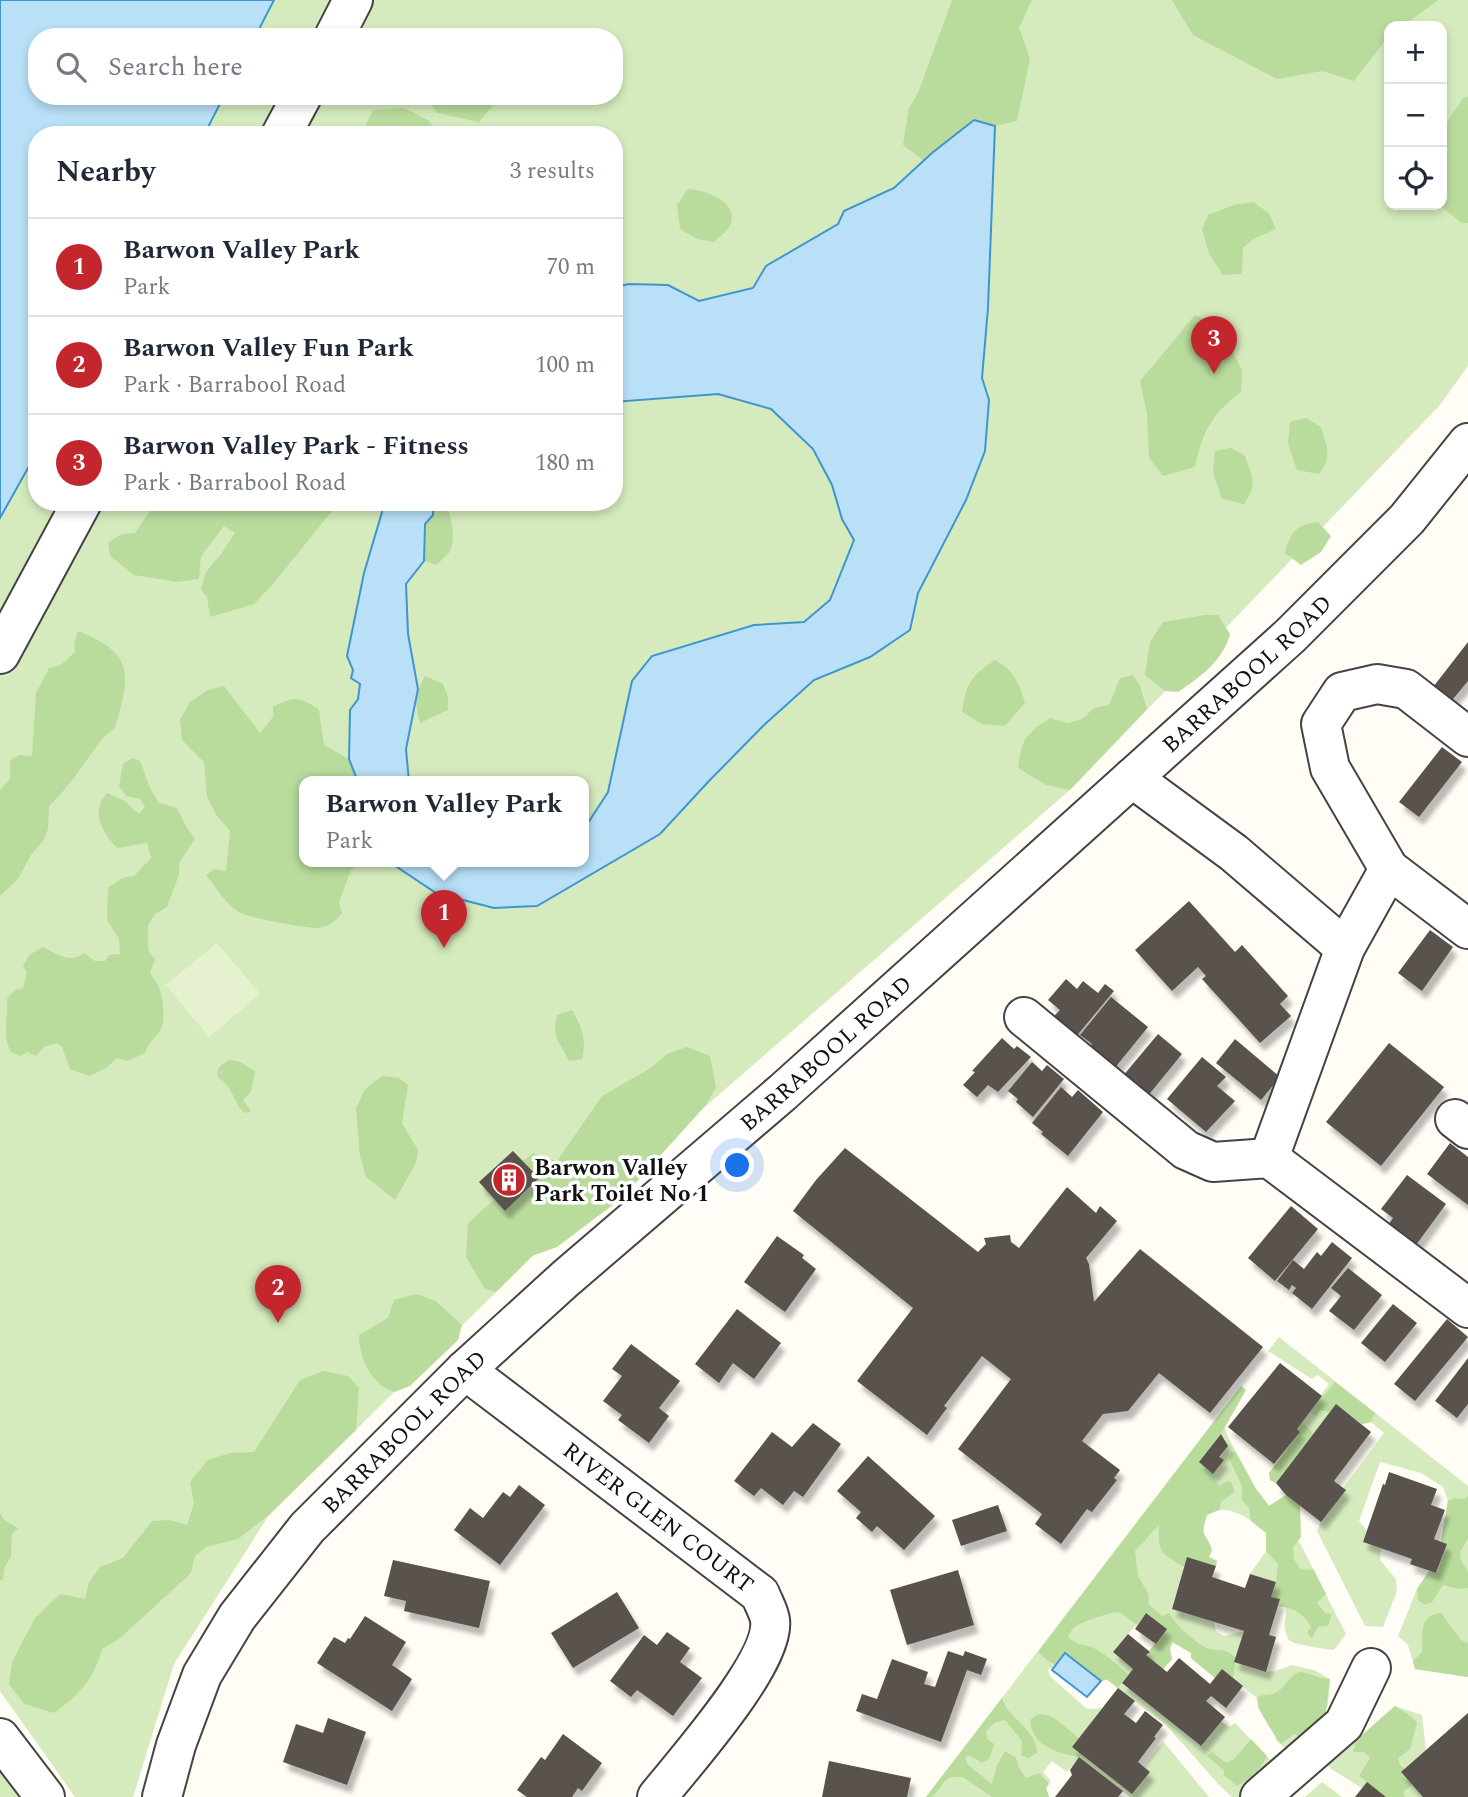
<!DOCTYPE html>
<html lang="en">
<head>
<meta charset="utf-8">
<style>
  :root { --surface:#fff; --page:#f2f2f3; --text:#1f2937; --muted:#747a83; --line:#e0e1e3; --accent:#c4262e }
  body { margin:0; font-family:Spectral,serif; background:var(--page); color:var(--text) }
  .controls { position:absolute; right:21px; top:21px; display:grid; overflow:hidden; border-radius:14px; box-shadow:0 4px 10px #0003 }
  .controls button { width:63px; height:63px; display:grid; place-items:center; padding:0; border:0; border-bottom:2px solid var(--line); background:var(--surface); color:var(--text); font:35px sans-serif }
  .you { position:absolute; left:738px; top:1166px; width:24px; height:24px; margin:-18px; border:5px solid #fff; border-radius:50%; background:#1a73e8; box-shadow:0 0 0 10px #1a73e833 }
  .badge { display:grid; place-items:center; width:46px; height:46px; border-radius:50%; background:var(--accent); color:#fff; font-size:23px; font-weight:700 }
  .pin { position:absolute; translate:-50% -58px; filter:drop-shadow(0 2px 4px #0008) }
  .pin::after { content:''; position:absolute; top:37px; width:24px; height:21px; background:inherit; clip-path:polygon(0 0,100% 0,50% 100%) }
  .popup { position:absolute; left:299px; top:776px; width:290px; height:91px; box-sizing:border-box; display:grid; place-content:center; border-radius:14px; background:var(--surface); filter:drop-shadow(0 2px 5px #0005); font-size:23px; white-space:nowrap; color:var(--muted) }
  .popup b { font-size:26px; color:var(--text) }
  .popup::after { content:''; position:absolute; left:50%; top:100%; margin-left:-14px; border:14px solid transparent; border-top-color:var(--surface) }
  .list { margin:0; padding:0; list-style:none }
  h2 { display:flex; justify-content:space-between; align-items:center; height:91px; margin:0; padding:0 28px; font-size:30px }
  h2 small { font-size:23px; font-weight:400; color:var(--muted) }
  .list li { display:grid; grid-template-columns:46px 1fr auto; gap:21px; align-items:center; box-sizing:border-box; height:98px; padding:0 28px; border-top:2px solid var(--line) }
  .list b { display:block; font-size:26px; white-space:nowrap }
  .list p { margin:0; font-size:23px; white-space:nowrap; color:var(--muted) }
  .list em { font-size:23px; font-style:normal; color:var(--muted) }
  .icon { flex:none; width:38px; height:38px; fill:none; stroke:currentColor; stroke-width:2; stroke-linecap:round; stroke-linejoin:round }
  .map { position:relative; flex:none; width:1468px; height:1797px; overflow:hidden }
  .search { position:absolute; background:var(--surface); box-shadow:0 4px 10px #0003; left:28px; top:28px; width:595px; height:77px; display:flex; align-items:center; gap:18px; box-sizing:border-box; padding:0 24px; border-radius:28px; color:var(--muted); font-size:26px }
  .panel { position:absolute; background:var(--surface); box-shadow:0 4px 10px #0003; left:28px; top:126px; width:595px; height:385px; border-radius:28px }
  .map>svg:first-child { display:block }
  .green { fill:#d5ebbd; fill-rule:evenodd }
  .forest { fill:#b9dc9c }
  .pitch { fill:#e6f2cf }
  .water { fill:#b9e0f7; stroke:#3f96cf; stroke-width:2 }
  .building { fill:#5a524d; filter:url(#shadow) }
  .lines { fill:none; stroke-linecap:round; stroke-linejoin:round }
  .minor-casing { stroke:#444; stroke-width:42 }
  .minor { stroke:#fff; stroke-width:38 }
  .labels { text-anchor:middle; stroke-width:7; stroke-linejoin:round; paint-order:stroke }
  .street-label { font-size:23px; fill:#111; stroke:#fff }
  .poi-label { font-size:23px; font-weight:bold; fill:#111; stroke:#fff; text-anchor:start }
</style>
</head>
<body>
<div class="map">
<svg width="1468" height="1797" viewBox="0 0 1468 1797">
  <defs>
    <filter id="shadow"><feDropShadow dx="4.5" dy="8" stdDeviation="2" flood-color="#0004"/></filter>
  </defs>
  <rect width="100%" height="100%" fill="#fffdf5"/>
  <path class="green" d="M274,0h1194v366l-28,39 -370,385 -537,466 -264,259 -95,149 -41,133h-58l-75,-106v-1173l37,-66v50h577v-367h-410l20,-39h390v-59h-359zM1389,26h53v179h-53zM304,782h280v80h-280z
    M1279,1337l189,149v191l-53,-8 -7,-24 -10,-9 19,-47 12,-18 8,2 10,-29 -6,-3 7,-40 -5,-14 -22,-14 -41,-11 -21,59 8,10 -4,11 18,6 -1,12 16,19 1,12 -14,36 -18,-1 -48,-95 4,-9 24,-32 -2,-2 41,-55 -13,-11 -9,2 -26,-19 -60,78 -6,-3 -1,-7 31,-41 -3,-3 32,-45 -11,-9 -6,4 -44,-28z
    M1241,1386l5,4 -22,35 4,12 28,52 45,56 45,89 -12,16c-8,-1 -41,-5 -45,-10 -1,-1 -4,-9 -4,-11 -2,-8 3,-14 0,-22l-7,-1 2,-7 -9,-2 5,-15 -26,-8 16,-23v-18c-14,-14 -40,-32 -59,-18 -8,24 -1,16 5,35l-3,7 8,4 -1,5 -29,-9 -15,51 42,14 2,9 8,5 20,-5 -9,31 31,10 9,-1 17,-6 22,5 16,9 -2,26 -40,46 -12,-11 -4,-13 -13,-18 -2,-11 -35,-28 -7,8 -24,-20v-5l-18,-11 -3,7 2,10 -9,10 -17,-14 21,-26 -21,-16 -33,39 20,17 -11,14 78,63 21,-24 8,5 6,-4 3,3 37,39 -35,32h-8l-13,-12 -53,-60 -59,-45 -6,1 -36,-27 -13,16 -2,-3 -2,3 2,6 37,33 15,-1 -29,39 59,47 18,-22 -7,-5 20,-26 46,56h-79l-51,-39 -12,14 -15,-11 -9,11 8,9 -5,7 3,9h-123z
    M1395,1706l27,9 4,35 -25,22 22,25h-68l7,-9 -31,-19 -3,-4z
    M0,1748l36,49h-36z
    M1322,1782l20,15h-37z"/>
  <path class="forest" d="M952,0h80l-13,28 11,31 -13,62 -22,5 -21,-6 -50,41 -21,-16 6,-37 9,-15z
    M1172,0h266l-35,26h-14v10l-35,45 -31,-10 -46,8 -84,-44z
    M426,96h75l-22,26 -42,-9z
    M1468,96v127h-6l-23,-18h3v-75l21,-32z
    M404,108l25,13 10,14h-78l12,-25z
    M688,189c18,1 52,13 42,36 -3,7 -11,12 -16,17l-17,-3 -17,-10 -3,-24z
    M1253,202l16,11 7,16 -23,10 -10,9 -1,26 -19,1 -14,-21 -7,-25 6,-14 26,-10z
    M1195,315l23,10 24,45 -1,22c-30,23 -38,39 -46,75l-32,9 -14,-18 -2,-44 -7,-33z
    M1306,418l15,9c6,21 12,28 -2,47l-22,-4 -9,-27 2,-21z
    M1231,448l14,8c7,21 13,28 -1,48l-22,-5 -9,-27 2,-21z
    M156,502h179l-2,8 -60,74 -19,20 -44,13 -3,-20 -6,-7 5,-18 15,-18 14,-21 -11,-7 -23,30 -2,23 -21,3 -44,-7 -24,-19 -2,-14 14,-8 13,-1z
    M433,502h13c5,13 11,38 3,51 -4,4 -9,8 -12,12l-13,-4 1,-37 8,-9z
    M1318,522l13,14 -10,16 -20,13 -16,-12c5,-20 11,-29 33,-31z
    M1205,615h13l12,19c-7,27 -30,43 -52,58l-13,-1 -20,-16 5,-33 13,-20z
    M78,631c37,15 55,29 44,71 -2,8 -4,19 -8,26 -4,5 -11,9 -15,15 -18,24 -28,42 -50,63l-1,23 -4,11 -13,15 -13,24 -18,17v-106l10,-11v-19l10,-5 12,1 4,-63 13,-25 12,-3 14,-13 -1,-8z
    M995,660c19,10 24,23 30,43l-20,23 -23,-2 -20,-12c4,-29 9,-36 33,-52z
    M1133,675l7,11 7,23 -77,81 -24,-5 -28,-17c4,-30 7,-33 32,-50l17,5 15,-4 12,-11 15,-3 11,-27z
    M425,676l18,8 5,13v13l-28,13c-6,-21 -5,-28 5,-47z
    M224,686l36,47 13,-16v-10c21,-11 27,-11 46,3l5,35 25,14 9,23h-54v80l87,1 -32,1 -8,6 -12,32 3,11c-6,8 -12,13 -23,15 -9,1 -72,-10 -80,-16 -14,-8 -23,-25 -33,-37l8,-6 12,2 4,-40 -13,-15 -10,-20 -3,-34 -22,-22 -2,-20 10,-18 18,-12z
    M133,758l7,3 11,29 8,13 18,5 10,20 8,11 -16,24v12l-12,32 -12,7 -7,11v25l7,10 -5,13c3,5 7,9 9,14 4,11 7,34 1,44 -6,9 -11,10 -15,22l-17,8 -11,-3 -11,10 -17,8 -19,-7 -8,-22 -5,-4 -13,4 -8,9 -9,-4 -6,4 -10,-4c-10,-19 -2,-34 -4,-54l8,-8 8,-2 4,-15 -4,-7 6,-11 14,-8c14,7 26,17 41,6l11,8h10l4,-6 11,-1 -1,-15 -12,-19 1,-32 14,-10 12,-2 17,-18 -4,-15 -30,5c-15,-16 -27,-36 -10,-55l18,8 14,13 6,-7 -5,-8 -14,-3 -7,-10 4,-23z
    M572,1010c10,17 15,30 10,49l-13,2c-9,-20 -18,-23 -12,-46z
    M687,1047l23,9 6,31 -10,18 -84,93 -65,49 -25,9 -36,36 -11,-3 -19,-32 2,-34 27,-24 11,11 33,-31 -16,-18 10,-8 24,8 45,-65 47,-27 18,-15z
    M229,1060l9,1 17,10 -4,21 -8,8 8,11 -6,2c-12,-9 -11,-27 -27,-35 -2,-10 2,-13 11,-18z
    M382,1076l17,2 9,7 -6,38 16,27 -2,13 -21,37 -29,-23 -6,-21 -4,-48 9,-19z
    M416,1294l20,7 26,24 -4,15 -48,46 -16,6c-23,-8 -35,-34 -35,-57l29,-17 6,-18z
    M323,1371l25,5 11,12 -3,42 -87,85 -31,24 -32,8 -11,9 -4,17 -72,66 -17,10c-9,32 -22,45 -48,64l-30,-9 -15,-20 3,-22 23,-44 25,-24 25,5 4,-17 11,-15 23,-9 29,-37 18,-1 17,5 7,-22 -4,-21 18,-22 22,-7 24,-1 46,-72z
    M1335,1382l40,31 -4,9 -9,2 -26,-19 -6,7 -10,-2 -4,6 -6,-4z
    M1241,1386l5,4 -25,44 -21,27 13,13 2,7 4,5 8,-5 4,1 4,10 -14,10 -2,8 -12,5c-8,24 -1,16 5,35l-3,7 8,4 -1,5 -28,-9 -4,10c-24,-14 -26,-14 -25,-42l-24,26 3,25 10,17 1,12 13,11 8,-3c2,10 30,34 40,36 12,2 17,0 26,9l-3,20 -11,-8 -7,8 -24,-20v-5l-19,-11 -2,7 2,10 -9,10 -17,-14 21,-26 -21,-16 -9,12c-6,-3 -12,-11 -19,-13 -5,-1 -39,11 -43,15 -3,2 -5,6 -7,10 8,7 11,7 21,9 12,4 30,20 39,28l-10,14 -11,-9 -6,2 -35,-27 -10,11 -8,-4 -10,-9z
    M1302,1422l11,11 -37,50 -6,-3 -1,-7 31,-41 -3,-3z
    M1232,1452l4,1 20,36 13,17 17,-11 14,11 1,31 -8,10 1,12 6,10 14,1 12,24 -9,9 8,10 7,1 -4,12 -10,1 -6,11 -5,-5 4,-6c-7,-13 -18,-20 -33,-21l2,-7 -9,-2 5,-15 2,-18 -12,-13v-18l-15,-12 -2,-13 -7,-8v-14l-13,-28z
    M1468,1496v42l-8,14 1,8 7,12v16l-9,1 -16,-4 -11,17 -7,3 -7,-5 -1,-11 12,-18 8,2 10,-29 -6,-3 7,-40 7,-3 10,1z
    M0,1513l4,7 14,8 -6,6 -1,23 -6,9 -2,14h-3z
    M1441,1613l20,27 7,3v34l-53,-8 -2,-8 9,-9c1,-18 -4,-37 19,-39z
    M1299,1672c10,0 19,7 31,7l-5,40 -20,20 -11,-5 -13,10c-2,-1 -20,-31 -22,-35 -1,-3 -1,-7 -2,-11 7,-5 12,-2 18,-5 11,-5 10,-14 24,-21z
    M1002,1698c6,21 34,30 35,55l-9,5 -7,-3 1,-14 -17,-21 -11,3 -8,8 1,8 7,5 -5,15 -7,4 -13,-8 -4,3 3,7 24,19 5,-19 8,-14 11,7 2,8 8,12 13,-5 10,11 -3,4 3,9h-57l-29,-20h-12l-7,5 -11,15h-7z
    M1395,1706l16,10 6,7 -7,26 -12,9 2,7 5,4 -4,4 11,12 -9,7 2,5h-19l-27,-21 11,-18 -6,-6h-11l3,-12z
    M1038,1714c2,0 11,1 12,2 4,1 27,20 29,23l-7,8 9,7 -2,3c-22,-4 -47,-11 -49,-37z
    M1251,1739l16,17c-6,14 -17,23 -30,30l-13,-11v-5l-17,-14 5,-4 14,11 8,-4z"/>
  <path class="pitch" d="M217,943l43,51 -51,43 -43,-52z"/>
  <path class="water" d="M0,0h274l-19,37h-218v59h187l-20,39h-167v317l-37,66z
    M974,120l21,6 -7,182 -6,70 7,22 -4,51 -19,49 -48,93 -8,37 -40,27 -56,23 -50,45 -55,56 -49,53 -123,72 -43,2 -58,-15 -45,-30 193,-1v-33l24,-37 24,-111 20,-25 102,-31 50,-3 26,-22 24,-60 -12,-21 -10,-34 -19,-36 -42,-40 -53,-15 -104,8v-115l15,-3 39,1 31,16 54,-13 13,-22 72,-42 6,-13 50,-23 38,-35z
    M385,502h48v13l-8,9 -1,37 -18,23 2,50 10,55 -12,60 3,33h-51l-9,-23 1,-49 8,-11 2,-15 -9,-6 2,-8 -6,-14 17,-83z
    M1065,1653l36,28 -14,16 -35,-27z"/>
  <path class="building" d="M1468,642v39l-20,24 -18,-14z
    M1442,747l20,15 -43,55 -20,-15z
    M1189,901l46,51 7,-7 46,51 -8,8 11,12 -31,27 -58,-64 4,-3 -8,-9 -26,24 -37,-41z
    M1430,930l23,17 -31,44 -24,-18z
    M1066,979l11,10 6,-8 15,12 7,-9 9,7 -39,47 -23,-20 8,-8 -12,-10z
    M1111,997l37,30 -34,42 -25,-21 3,-4 -12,-9z
    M1158,1034l24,20 -35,43 -25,-20z
    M1002,1038l12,11 3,-3 14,11 -33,35 -10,-7 -11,12 -14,-12 12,-13 -3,-1z
    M1235,1039l45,38 -19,23 -45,-37z
    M1389,1043l55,44 -63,79 -55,-44z
    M1202,1057l24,20 -9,9 18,15 -29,31 -39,-33z
    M1032,1062l10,9 5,-6 17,14 -31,38 -17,-15 2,-3 -10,-8z
    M1061,1087l11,10 6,-7 25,22 -35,44 -27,-22 2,-2 -11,-9z
    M1450,1143l18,14v48l-41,-31z
    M845,1148l133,104 8,-8 -2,-6 26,-3 1,7 8,6 48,-61 29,26 4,-7 17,15 -31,37 3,6 5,38 46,-53 123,98 -53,66 -51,-40 -31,38 -25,3 -21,27 38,29 -6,8 3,2 -25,32 -5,-3 -26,35 -26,-20 7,-10 -84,-65 53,-70 -29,-23 -38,50 3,2 -20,27 -70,-54 56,-73 -120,-97 23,-31z
    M513,1151l26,27 -34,33 -26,-29z
    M1407,1175l39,29 -30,41 -28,-20 5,-7 -12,-9z
    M1291,1206l27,23 -43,52 -27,-23z
    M777,1236l27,19 -2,3 14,11 -31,43 -41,-30z
    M1332,1242l20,16 -40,51 -20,-16 4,-5 -4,-3 -3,5 -12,-9 16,-21 11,9 13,-17 4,4z
    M1348,1268l34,27 -28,35 -25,-19 12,-15 -10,-8z
    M1393,1304l24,19 -32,39 -24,-19z
    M737,1309l44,34 -27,36 -21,-16 -14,20 -24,-19z
    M1447,1319l21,18 -53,64 -21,-17z
    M631,1344l49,37 -21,27 10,8 -20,27 -31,-23 4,-5 -19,-14 19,-25 -10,-7z
    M1468,1358v46l-11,14 -22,-17z
    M1280,1363l42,33 -25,33 3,3 -26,32 -46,-37z
    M1336,1404l35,28 -37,49 12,9 -25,32 -35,-27 -10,-12z
    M813,1423l28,21 -38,53 -9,-6 -11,14 -22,-17 -7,8 -20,-15 38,-49 20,15z
    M1221,1434l7,12 -9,11 5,3 -11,14 -14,-12z
    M868,1456l67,60 -31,34 -27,-24 -5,6 -16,-14 5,-6 -24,-21z
    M1389,1472l48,17 -6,16 14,5 -11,29 13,5 -11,29 -26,-9 2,-5 -49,-17 20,-58 2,1z
    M519,1485l26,20 -45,60 -46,-35 16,-22 13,10 20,-26 7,5z
    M998,1505l9,26 -46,15 -9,-26z
    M1187,1557l29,9 -4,11 33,11 5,-14 26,8 -5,15 9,2 -11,36 7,2 -10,35 -32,-10 10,-31 -72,-22z
    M393,1560l97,21 -11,47 -75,-17 2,-10 -22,-5z
    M958,1570l16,55 -67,20 -17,-55z
    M617,1592l22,36 -66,40 -22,-35z
    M1146,1613l21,16 -11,15 -21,-15z
    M365,1616l41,26 -14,23 20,14 -20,32 -75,-48 17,-26 11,6 3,-5 2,1z
    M667,1632l23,16 -10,14 22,16 -29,38 -36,-26 -6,7 -21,-16 34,-46 13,10z
    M1128,1634l22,18 -4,3 21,17 12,-14 31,26 12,-15 21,17 -17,22 -15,-12 -5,5 19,16 -24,29 -79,-63 11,-14 -20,-17z
    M948,1651l15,5 2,-5 22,8 -6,16 -14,-5 -26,72 -85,-31 6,-17 15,5 15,-40 36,13 -4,12 11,3z
    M1118,1688l17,13 -11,13 12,9 9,-12 18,14 -9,12 2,1 -18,24 12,10 -18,22 -60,-47z
    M1468,1713v84h-45l-22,-25z
    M328,1718l38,14 -19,53 -64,-23 13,-38 27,9z
    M563,1734l39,29 -20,28 -4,-3 -6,9h-45l-10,-7 24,-33 4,3z
    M1079,1757l44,34 -5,6h-63l17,-22 -2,-5z
    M829,1761l82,17 -4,19h-85z
    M1367,1782l19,15h-31z"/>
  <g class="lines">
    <g class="minor-casing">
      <g id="minor">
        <path d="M334,37l19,-37"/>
        <path d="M281,135l21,-39"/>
        <path d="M0,654l82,-152"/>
        <path d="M1468,737l-62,-48 -29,-5 -35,8 -21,32 9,44 59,101 79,60"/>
        <path d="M1132,778l102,75 111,95"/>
        <path d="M1024,1017l162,133 27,12 56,-4 199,150"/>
        <path d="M1455,1119l13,10"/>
        <path d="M1269,1158l76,-210 44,-79"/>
        <path id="s1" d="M465,1370l295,224c3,8 9,18 10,26 6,41 -86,143 -113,177"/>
        <path d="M0,1738l45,59"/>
        <path id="s2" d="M162,1797l14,-52 26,-70 35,-58 70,-89 158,-158 100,-91 218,-187 507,-456 117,-117 61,-76"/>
        <path d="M1260,1797l84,-73 27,-56"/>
      </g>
    </g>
    <use href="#minor" class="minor"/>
  </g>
  <defs>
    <g id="building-disc" transform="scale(1.75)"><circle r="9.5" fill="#c4262e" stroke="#fff"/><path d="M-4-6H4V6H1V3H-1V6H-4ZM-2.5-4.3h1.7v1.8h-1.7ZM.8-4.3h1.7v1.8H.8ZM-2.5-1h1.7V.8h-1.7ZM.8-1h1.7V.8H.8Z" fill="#fff"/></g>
  </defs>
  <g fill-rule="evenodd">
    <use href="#building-disc" x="509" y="1180"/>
  </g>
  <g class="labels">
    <g class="street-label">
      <text dy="8" stroke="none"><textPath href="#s2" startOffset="1580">BARRABOOL ROAD</textPath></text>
      <text dy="8" stroke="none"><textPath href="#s2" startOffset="1013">BARRABOOL ROAD</textPath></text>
      <text dy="8" stroke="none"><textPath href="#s2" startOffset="446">BARRABOOL ROAD</textPath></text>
      <text dy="8" stroke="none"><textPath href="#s1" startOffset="243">RIVER GLEN COURT</textPath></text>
    </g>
    <g class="poi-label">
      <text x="534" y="1175">Barwon Valley<tspan x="534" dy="26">Park Toilet No 1</tspan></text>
    </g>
  </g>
</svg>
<div class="controls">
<button>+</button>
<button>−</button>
<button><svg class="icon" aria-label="locate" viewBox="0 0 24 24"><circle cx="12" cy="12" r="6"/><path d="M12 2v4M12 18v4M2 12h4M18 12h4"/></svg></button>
</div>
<div class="you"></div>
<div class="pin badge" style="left:444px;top:948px">1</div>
<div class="popup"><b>Barwon Valley Park</b>Park</div>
<div class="pin badge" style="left:278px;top:1323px">2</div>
<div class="pin badge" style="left:1214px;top:374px">3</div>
<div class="search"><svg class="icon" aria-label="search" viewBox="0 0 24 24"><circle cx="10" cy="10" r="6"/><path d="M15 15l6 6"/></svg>Search here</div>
<section class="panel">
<h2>Nearby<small>3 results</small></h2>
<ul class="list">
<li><span class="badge">1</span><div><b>Barwon Valley Park</b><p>Park</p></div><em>70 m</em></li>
<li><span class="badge">2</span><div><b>Barwon Valley Fun Park</b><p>Park · Barrabool Road</p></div><em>100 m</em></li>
<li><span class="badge">3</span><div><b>Barwon Valley Park - Fitness</b><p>Park · Barrabool Road</p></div><em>180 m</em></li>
</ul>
</section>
</div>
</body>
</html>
